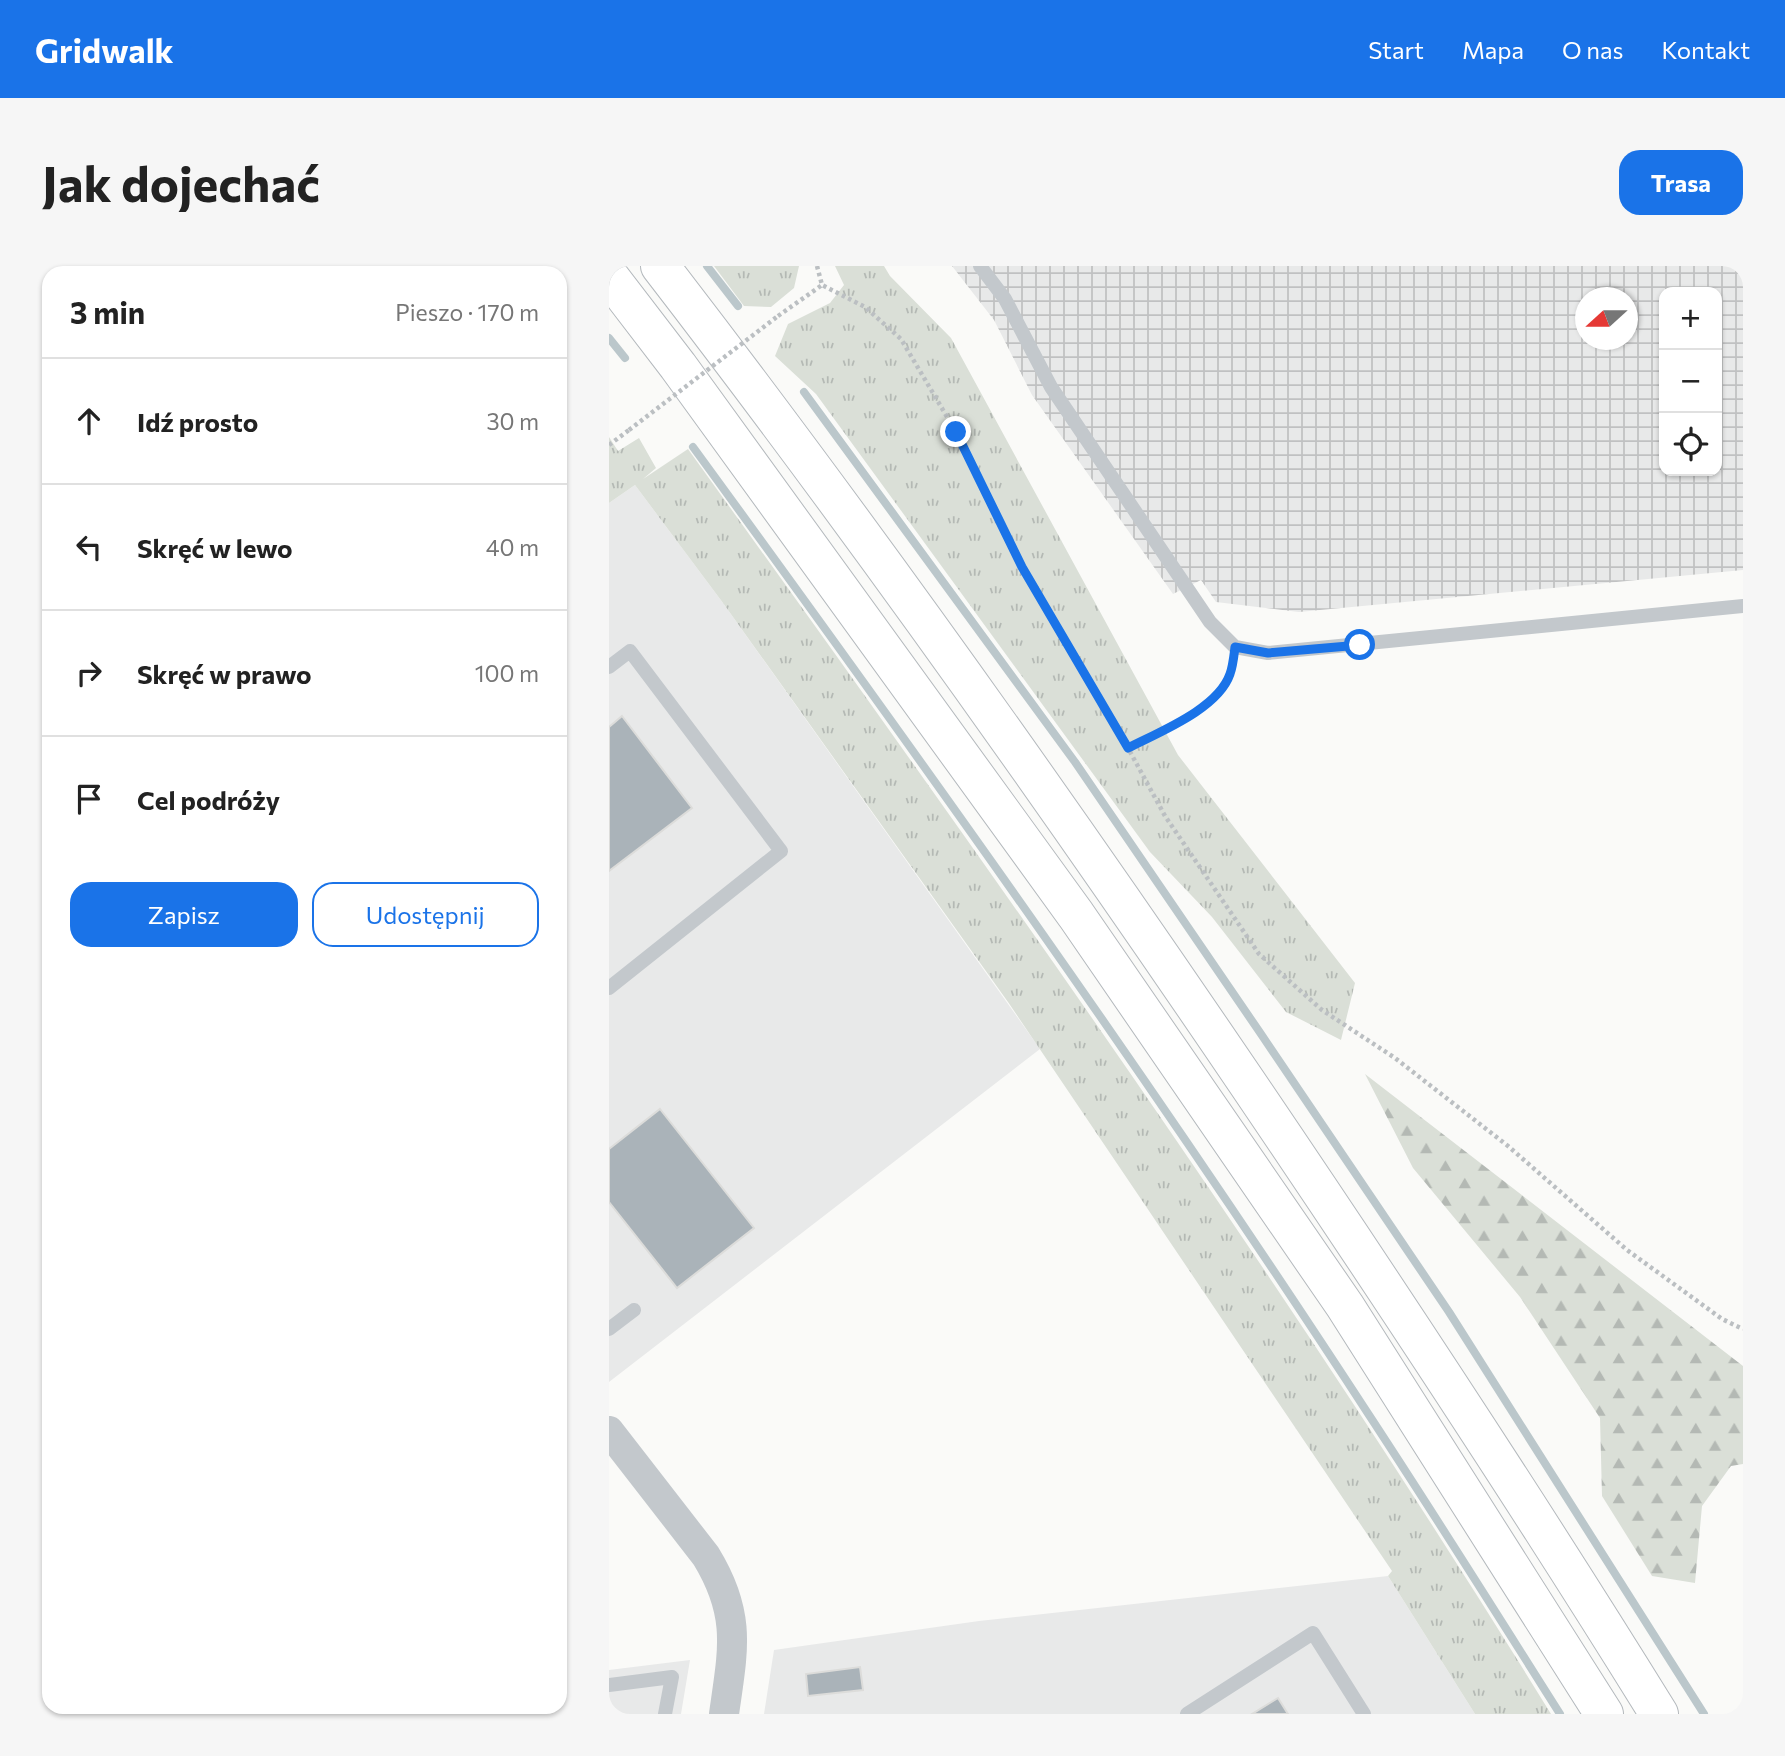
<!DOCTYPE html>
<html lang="pl">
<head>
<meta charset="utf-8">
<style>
  :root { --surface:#fff; --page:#f6f6f6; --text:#222; --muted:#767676; --line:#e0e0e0; --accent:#1a73e8 }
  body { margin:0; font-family:Commissioner,sans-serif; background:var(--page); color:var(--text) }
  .controls { position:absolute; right:21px; top:21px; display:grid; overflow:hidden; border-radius:14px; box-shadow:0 2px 5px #0004 }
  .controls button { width:63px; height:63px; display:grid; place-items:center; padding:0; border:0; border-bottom:2px solid var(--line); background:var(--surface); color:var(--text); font:35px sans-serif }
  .compass { position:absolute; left:966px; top:21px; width:63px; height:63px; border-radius:50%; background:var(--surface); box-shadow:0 2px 5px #0004; rotate:249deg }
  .stop { position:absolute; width:21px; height:21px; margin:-16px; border:5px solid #1a73e8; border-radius:50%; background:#fff }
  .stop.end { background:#1a73e8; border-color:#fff; box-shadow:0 2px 7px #0008 }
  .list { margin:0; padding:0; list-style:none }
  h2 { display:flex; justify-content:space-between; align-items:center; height:91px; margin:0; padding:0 28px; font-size:30px }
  h2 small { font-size:23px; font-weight:400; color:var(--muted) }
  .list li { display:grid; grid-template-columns:46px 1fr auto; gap:21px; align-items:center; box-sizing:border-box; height:126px; padding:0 28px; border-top:2px solid var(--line) }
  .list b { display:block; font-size:26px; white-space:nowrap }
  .list em { font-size:23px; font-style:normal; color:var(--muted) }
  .actions { display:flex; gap:14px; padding:21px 28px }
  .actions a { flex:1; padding:16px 0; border:2px solid var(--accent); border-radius:21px; text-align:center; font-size:24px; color:var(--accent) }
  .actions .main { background:var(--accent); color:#fff }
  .icon { flex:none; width:38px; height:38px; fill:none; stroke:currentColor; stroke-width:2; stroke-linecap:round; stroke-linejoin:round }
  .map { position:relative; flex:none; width:1134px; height:1448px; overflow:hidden; border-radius:21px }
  header { display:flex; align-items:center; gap:42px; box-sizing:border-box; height:98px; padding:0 35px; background:var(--accent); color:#fff }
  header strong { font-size:33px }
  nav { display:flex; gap:38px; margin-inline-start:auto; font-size:24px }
  .intro { display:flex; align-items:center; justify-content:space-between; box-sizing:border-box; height:168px; padding:0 42px }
  h1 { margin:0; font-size:49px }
  .button { padding:18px 32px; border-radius:21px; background:var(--accent); color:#fff; font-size:24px; font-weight:700 }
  main { display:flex; gap:42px; padding:0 42px }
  aside { flex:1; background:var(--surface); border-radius:21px; box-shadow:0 2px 5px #0004 }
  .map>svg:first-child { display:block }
  .built { fill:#e8e9e9 }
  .industrial { fill:url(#industrial-grid); fill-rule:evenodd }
  .grass { fill:url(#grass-tufts) }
  .forest { fill:url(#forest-firs) }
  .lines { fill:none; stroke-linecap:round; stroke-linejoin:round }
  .stream { stroke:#bbc7cb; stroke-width:8 }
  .building { fill:#aab3b9; stroke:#dcdcda; stroke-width:2 }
  .motorway-casing { stroke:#b4b9bd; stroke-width:40 }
  .path { stroke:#bbbfc2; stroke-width:4.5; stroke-dasharray:3.5 3.5; stroke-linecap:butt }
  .service { stroke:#c3c8cc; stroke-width:14 }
  .minor { stroke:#c3c8cc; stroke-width:30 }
  .motorway { stroke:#fff; stroke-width:38 }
  .path-bridge { stroke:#bbbfc2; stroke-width:4.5; stroke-dasharray:3.5 3.5; stroke-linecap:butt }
  .route { stroke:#1a73e8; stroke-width:9 }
</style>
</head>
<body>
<header>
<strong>Gridwalk</strong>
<nav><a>Start</a><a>Mapa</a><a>O nas</a><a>Kontakt</a></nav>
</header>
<div class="intro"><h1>Jak dojechać</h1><a class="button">Trasa</a></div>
<main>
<aside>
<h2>3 min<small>Pieszo · 170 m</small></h2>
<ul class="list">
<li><svg class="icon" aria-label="ahead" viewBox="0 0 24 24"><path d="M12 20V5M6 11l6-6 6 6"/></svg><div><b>Idź prosto</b></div><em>30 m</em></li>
<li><svg class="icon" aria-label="left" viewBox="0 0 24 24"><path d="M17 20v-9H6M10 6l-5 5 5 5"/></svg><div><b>Skręć w lewo</b></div><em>40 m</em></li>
<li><svg class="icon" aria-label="right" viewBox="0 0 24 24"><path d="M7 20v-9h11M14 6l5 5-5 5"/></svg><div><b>Skręć w prawo</b></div><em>100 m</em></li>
<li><svg class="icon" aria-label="arrive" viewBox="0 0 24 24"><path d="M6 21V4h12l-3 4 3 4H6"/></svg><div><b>Cel podróży</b></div></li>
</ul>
<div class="actions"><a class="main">Zapisz</a><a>Udostępnij</a></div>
</aside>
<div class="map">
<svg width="1134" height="1448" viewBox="0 0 1134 1448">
  <defs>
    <pattern id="industrial-grid" width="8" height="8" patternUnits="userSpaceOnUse" patternTransform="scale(1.75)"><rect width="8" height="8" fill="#e8e9e9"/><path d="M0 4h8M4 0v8" fill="none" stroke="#c0c1c2"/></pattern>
    <pattern id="grass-tufts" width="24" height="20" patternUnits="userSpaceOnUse" patternTransform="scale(1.75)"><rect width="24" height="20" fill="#dadfd7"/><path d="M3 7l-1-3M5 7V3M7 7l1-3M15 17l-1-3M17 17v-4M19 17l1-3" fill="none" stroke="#b4b9b4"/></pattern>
    <pattern id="forest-firs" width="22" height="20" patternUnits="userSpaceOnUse" patternTransform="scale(1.75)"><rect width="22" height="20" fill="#dadfd7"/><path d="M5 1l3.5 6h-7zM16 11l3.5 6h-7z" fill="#b4b9b4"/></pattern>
  </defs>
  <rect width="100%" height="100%" fill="#fafaf8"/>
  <path class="built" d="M26,219l88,118 317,446 -431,333v-879z
    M779,1310l87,138h-711l10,-64 205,-29z
    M81,1394l-9,54h-72v-44z"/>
  <path class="industrial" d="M343,0h791v304l-444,42 -83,-10 -15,-22 -28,14 -141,-199 -38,-75zM1055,26h53v179h-53zM976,32h42v42h-42z"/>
  <path class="grass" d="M105,0h85l-5,22 -23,19 -27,-1z
    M226,0h49l6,10 61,62 227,417 177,228 -14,57 -55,-28 -74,-95 -62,-65 -334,-458 -41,-38 13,-32 42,-21 14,-18z
    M0,171l9,14 21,-13 17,30 -13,11 45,-30c298,415 595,830 863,1265h-76l-87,-138 4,-5 -384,-569 -285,-399 -88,-118 -26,18z"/>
  <path class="forest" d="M756,808l378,292v98l-12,2 -29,40 -7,77 -43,-7 -50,-80 -2,-78 -80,-121 -107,-129z"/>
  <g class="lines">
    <path class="stream" d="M98,0l31,40
      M0,72l16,20
      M195,126l271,370 186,272 188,278 255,402
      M84,181c232,318 461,638 676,968 65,99 128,199 191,299"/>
  </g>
  <path class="building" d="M13,450l70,92 -83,63v-144z
    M51,843l94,119 -77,60 -68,-86v-53z
    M251,1401l3,23 -55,6 -2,-22z
    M669,1432l10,16h-36z"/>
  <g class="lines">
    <g class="motorway-casing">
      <path id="motorway" d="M51,0c205,266 400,541 588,818 141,208 279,417 411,630
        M0,10l69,90 398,549 269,391 259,408"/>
    </g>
    <path class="path" d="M208,0l5,19 43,22 36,32 55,93 66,135 106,181 37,68 94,138 63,56 73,48 113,88 119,104 95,69 21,10
      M169,50l44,-31
      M0,179l20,-15
      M519,482c35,-18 97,-40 104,-83"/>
    <path class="service" d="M371,0l25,33 46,88 159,235 25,25 33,6 475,-47
      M0,401l21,-16 151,200 -172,137
      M0,1063l25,-19
      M0,1419l63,-8 -7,37
      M578,1448l126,-81 51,81"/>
    <path class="minor" d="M0,1165l97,125c36,59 27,94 18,158"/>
    <use href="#motorway" class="motorway"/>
    <path class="path-bridge" d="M20,164l149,-114"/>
  </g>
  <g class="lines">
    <path class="route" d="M347,166l66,135 106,181c31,-16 90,-39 102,-74 3,-8 4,-19 5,-27l33,6 92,-8"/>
  </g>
</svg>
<div class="controls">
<button>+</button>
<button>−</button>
<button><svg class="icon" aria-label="locate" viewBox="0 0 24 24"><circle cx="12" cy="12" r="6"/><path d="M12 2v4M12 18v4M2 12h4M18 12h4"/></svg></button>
</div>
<svg class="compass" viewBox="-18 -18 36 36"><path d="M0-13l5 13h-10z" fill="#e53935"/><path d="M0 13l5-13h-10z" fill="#767676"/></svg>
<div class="stop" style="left:751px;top:379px"></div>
<div class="stop end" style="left:347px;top:166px"></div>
</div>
</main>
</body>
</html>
